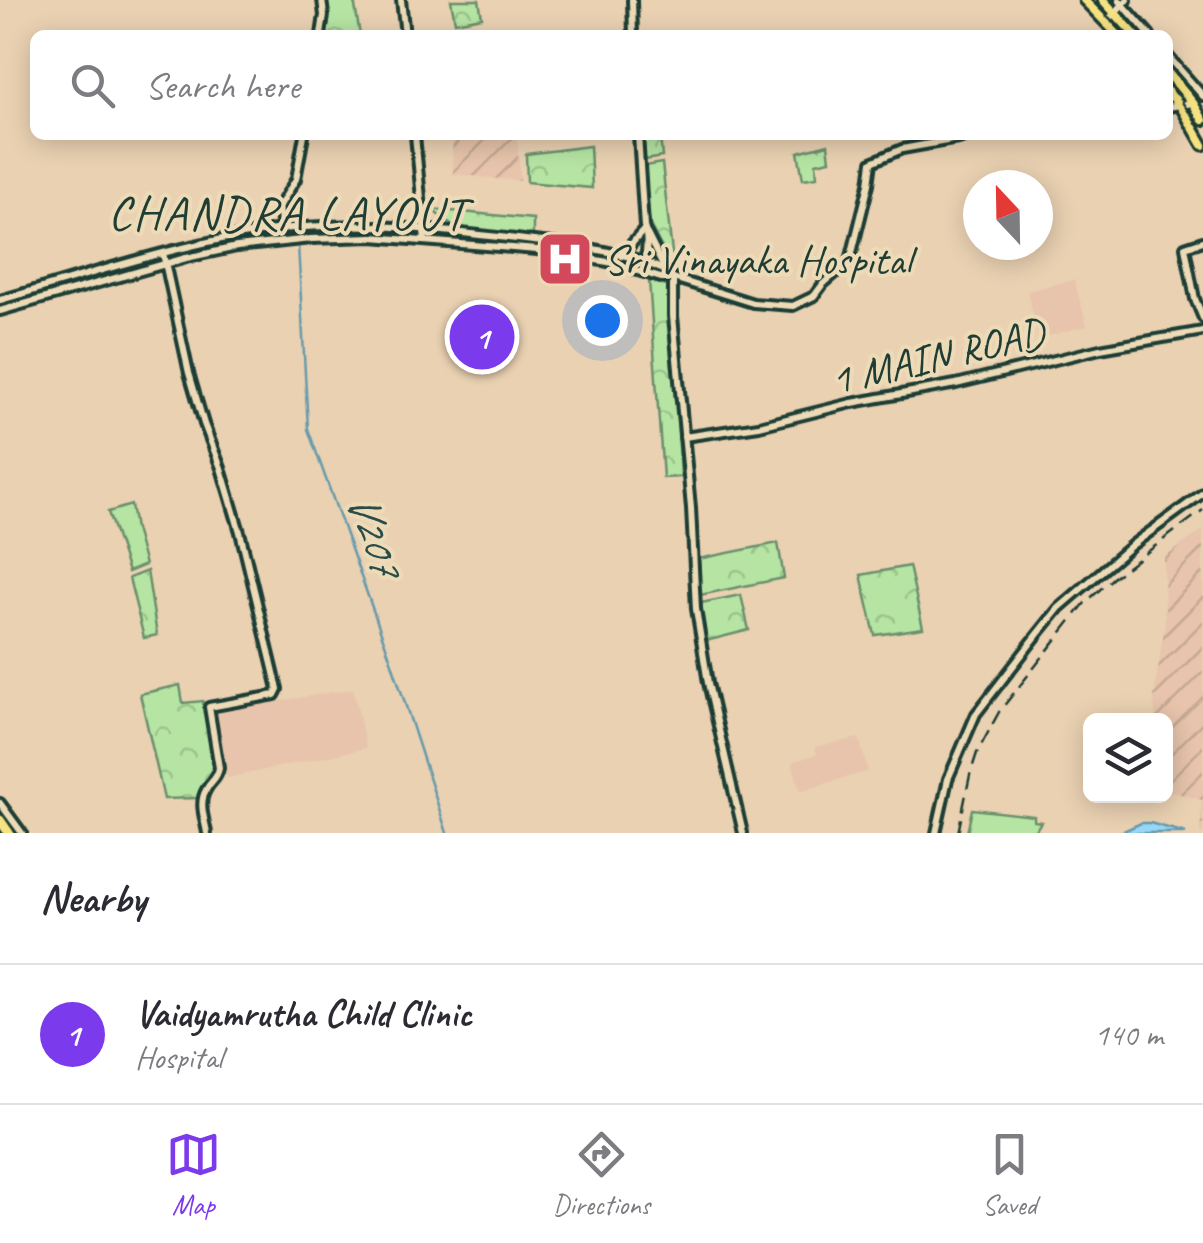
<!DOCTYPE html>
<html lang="en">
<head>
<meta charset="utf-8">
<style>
  :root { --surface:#fff; --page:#f7f7f7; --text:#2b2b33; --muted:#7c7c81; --line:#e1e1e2; --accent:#7c3aed }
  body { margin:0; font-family:Caveat,sans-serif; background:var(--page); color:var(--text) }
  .controls { position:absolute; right:30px; bottom:30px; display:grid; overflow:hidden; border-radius:15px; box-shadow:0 5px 25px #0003 }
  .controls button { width:90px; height:90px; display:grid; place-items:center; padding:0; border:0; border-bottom:2px solid var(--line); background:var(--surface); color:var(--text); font:50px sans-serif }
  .compass { position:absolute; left:963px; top:170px; width:90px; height:90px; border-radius:50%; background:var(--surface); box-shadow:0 5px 25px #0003; rotate:338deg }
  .you { position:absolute; left:602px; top:320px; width:35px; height:35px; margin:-25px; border:8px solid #fff; border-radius:50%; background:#1a73e8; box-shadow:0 0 0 15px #1a73e833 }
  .badge { display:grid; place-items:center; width:65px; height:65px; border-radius:50%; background:var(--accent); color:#fff; font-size:32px; font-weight:700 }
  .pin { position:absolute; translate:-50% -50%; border:5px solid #fff; box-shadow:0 2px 10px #0006 }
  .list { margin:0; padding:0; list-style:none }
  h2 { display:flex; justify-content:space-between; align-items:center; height:130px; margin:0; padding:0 40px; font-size:42px }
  h2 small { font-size:32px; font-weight:400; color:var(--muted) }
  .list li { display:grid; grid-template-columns:65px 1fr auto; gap:30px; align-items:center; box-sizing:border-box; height:140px; padding:0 40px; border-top:2px solid var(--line) }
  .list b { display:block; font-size:38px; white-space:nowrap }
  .list p { margin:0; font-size:32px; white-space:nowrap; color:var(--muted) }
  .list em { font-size:32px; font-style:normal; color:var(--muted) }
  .icon { flex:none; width:55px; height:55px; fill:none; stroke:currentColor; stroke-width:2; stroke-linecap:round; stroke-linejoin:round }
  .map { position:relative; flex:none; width:1203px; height:833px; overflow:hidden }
  .search { position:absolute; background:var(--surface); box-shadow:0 5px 25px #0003; left:30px; right:30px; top:30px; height:110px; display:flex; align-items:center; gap:25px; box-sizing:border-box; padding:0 35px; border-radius:15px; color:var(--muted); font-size:38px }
  .sheet { height:270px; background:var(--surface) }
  nav { display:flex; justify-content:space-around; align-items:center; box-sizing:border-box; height:140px; border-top:2px solid var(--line); background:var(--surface); font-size:28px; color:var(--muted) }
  nav a { display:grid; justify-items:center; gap:5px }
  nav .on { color:var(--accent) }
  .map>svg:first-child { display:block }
  .built { fill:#e7c4ab }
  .industrial { fill:url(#industrial-furrows) }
  .grass { fill:#b5e4a3; stroke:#6a906c; stroke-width:2.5 }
  .park { fill:url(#park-crowns); stroke:#6a906c; stroke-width:2.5 }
  .water { fill:url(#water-waves); stroke:#689aab; stroke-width:2.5 }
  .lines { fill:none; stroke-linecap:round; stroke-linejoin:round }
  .stream { stroke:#689aab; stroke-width:2.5 }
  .tertiary-casing { stroke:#1f3d34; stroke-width:14 }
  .secondary-casing { stroke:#1f3d34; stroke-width:14 }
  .primary-casing { stroke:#1f3d34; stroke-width:15 }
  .trunk-casing { stroke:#1f3d34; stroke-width:16 }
  .tertiary { stroke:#eddbb8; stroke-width:6 }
  .secondary { stroke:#eddbb8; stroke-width:6 }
  .primary { stroke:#f6e281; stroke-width:8 }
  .trunk { stroke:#f6e281; stroke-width:9 }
  .rail { stroke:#1f3d34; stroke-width:2.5; stroke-dasharray:15 8; stroke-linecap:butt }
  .labels { text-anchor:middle; stroke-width:8; stroke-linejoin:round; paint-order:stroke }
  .poi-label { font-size:42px; fill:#1f3d34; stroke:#eddbb8; text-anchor:start }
  .street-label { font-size:42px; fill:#1f3d34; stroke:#eddbb8 }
  .water-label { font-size:45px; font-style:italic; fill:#2b4c48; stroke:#eddbb8 }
  .quarter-label { font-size:48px; letter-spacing:2.5px; fill:#1f3d34; stroke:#eddbb8 }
</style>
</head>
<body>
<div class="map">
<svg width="1203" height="833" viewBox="0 0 1203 833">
  <defs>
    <pattern id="industrial-furrows" width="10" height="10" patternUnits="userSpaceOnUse" patternTransform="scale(2.5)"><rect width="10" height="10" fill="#e7c4ab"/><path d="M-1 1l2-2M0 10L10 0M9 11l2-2" fill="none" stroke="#c6a994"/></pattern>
    <pattern id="park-crowns" width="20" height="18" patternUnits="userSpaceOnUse" patternTransform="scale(2.5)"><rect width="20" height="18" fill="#b5e4a3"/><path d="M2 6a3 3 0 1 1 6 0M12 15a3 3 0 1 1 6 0" fill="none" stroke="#9bc48d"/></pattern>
    <pattern id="water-waves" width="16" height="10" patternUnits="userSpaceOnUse" patternTransform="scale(2.5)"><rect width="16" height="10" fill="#99d8fa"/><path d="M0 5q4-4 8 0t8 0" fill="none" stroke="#83bad7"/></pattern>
  </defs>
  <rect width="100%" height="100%" fill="#ead1b2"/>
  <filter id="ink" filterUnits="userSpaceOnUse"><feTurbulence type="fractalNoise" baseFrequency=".01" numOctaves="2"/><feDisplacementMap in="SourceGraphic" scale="20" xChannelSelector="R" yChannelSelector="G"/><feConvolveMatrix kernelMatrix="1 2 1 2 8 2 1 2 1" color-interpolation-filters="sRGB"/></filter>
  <g filter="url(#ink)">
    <path class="built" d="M1074,280l13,46 -48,12 -12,-47z
      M353,689l13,59 -139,30 -13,-66z
      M859,738l9,33 -68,20 -8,-29 25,-8 -2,-7z"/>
    <path class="industrial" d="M452,135h65l3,46 -67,-7z
      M1203,530v303h-3l2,-33 -36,-10v-70h-11l-1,-25 11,-71 -1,-66z"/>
    <path class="grass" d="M131,505l4,24 10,36 -17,7 -20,-60z
      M972,809l62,7v5l7,1 -7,11h-67z"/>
    <path class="park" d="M326,0h28l6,35h-36l3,-19z
      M451,0h28l3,17 -27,5z
      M643,135h17l2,22 -17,3z
      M828,144l2,16 -14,3 1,14 -14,2 -5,-27z
      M590,146l2,42 -65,-6 -1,-28z
      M662,163l12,108 -24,-46 -6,-59z
      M431,209l102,10v16l-77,-6z
      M649,280l19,6 13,191 -18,1z
      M778,543l6,35 -84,17 -2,-36z
      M909,566l14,62 -48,7 -14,-60z
      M147,571l10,64 -13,3 -15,-60z
      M741,595l8,35 -43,11 -5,-38z
      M180,685l3,18 20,-2 11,70 -10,13 -7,14 -33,1 -24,-105z"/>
    <path class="water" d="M1141,823h9l36,10h-67z"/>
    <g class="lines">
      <path class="stream" d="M298,244l10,185 84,234 55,170"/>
      <g class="tertiary-casing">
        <path id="tertiary" d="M401,0l4,35
          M1119,0l31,35
          M321,35l3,-20 -2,-15
          M1168,56l35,40
          M1168,107l25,-4
          M415,135l10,106
          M282,229l-3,-22 17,-28 8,-44
          M647,234l18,36
          M1203,241l-18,6 10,52 8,19
          M621,256l21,-24
          M673,278l80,25 40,3 21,-10 9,-12 27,-23 19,-77 3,-22 30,-13 78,-14
          M684,437l75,-11 93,-23 104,-19 144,-35 103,-18
          M0,803l22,30
          M936,833l12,-54 28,-65 62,-80 21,-26 73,-63 71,-52"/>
      </g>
      <g class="secondary-casing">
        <path id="secondary" d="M632,0l1,35
          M1106,22l21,-22
          M638,135l6,92c4,10 3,26 0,36
          M163,253l26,120 15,51 17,44 19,64 38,157 -3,6 -66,12 10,61c-2,12 -8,12 -13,22 -8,13 -1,30 1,43
          M0,300c93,-26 186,-59 282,-71 83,-10 169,3 252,12 35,4 114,12 139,37v38l18,192 5,101 12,74 35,150
          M0,311l186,-53 51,-11 74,-8 61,-2 165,13 71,12 53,16h10"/>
      </g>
      <g class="primary-casing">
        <path id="primary" d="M1084,0l34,35
          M1103,0l32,35
          M1168,73l25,30 10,17
          M1168,92l12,13 23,40"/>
      </g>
      <g class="trunk-casing">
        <path id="trunk" d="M0,820l9,13"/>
      </g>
      <use href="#tertiary" class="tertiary"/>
      <use href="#secondary" class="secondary"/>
      <use href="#primary" class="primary"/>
      <use href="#trunk" class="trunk"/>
      <path class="rail" d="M1091,0l36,35
        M1168,82l35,50
        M958,833l12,-58 7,-22 22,-41 86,-109 29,-26 89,-67"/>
    </g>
  </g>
  <defs>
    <g id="hospital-square" transform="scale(2.875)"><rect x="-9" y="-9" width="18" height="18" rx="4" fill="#d1495b" stroke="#eddbb8"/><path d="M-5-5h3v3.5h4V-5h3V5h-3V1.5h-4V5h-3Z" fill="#fff"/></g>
  </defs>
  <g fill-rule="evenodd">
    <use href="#hospital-square" x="565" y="259"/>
  </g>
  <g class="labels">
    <g class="poi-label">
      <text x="604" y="274">Sri Vinayaka Hospital</text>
    </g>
    <g class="street-label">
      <text transform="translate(937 355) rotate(-13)" y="15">1 MAIN ROAD</text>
    </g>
    <g class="water-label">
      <text transform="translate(375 533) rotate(71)" y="16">V207</text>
    </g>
    <g class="quarter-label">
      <text x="288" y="229">CHANDRA LAYOUT</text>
    </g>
  </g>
</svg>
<div class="controls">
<button><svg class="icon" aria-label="layers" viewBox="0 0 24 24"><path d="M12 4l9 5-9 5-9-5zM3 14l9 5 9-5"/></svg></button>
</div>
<svg class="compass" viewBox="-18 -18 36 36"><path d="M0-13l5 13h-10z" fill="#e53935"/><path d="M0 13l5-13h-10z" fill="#7c7c81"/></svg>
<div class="you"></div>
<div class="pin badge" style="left:482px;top:337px">1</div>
<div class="search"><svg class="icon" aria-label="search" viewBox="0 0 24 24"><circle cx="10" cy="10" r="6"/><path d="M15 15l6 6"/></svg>Search here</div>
</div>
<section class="sheet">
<h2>Nearby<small></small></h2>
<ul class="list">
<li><span class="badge">1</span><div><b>Vaidyamrutha Child Clinic</b><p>Hospital</p></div><em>140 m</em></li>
</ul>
</section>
<nav>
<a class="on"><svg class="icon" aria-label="map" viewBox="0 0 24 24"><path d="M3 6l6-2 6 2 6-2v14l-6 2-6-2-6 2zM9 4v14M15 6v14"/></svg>Map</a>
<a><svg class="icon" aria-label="directions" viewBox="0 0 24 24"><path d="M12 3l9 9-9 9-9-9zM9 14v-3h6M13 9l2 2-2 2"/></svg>Directions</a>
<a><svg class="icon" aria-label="saved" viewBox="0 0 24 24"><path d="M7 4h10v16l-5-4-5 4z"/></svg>Saved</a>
</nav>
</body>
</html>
